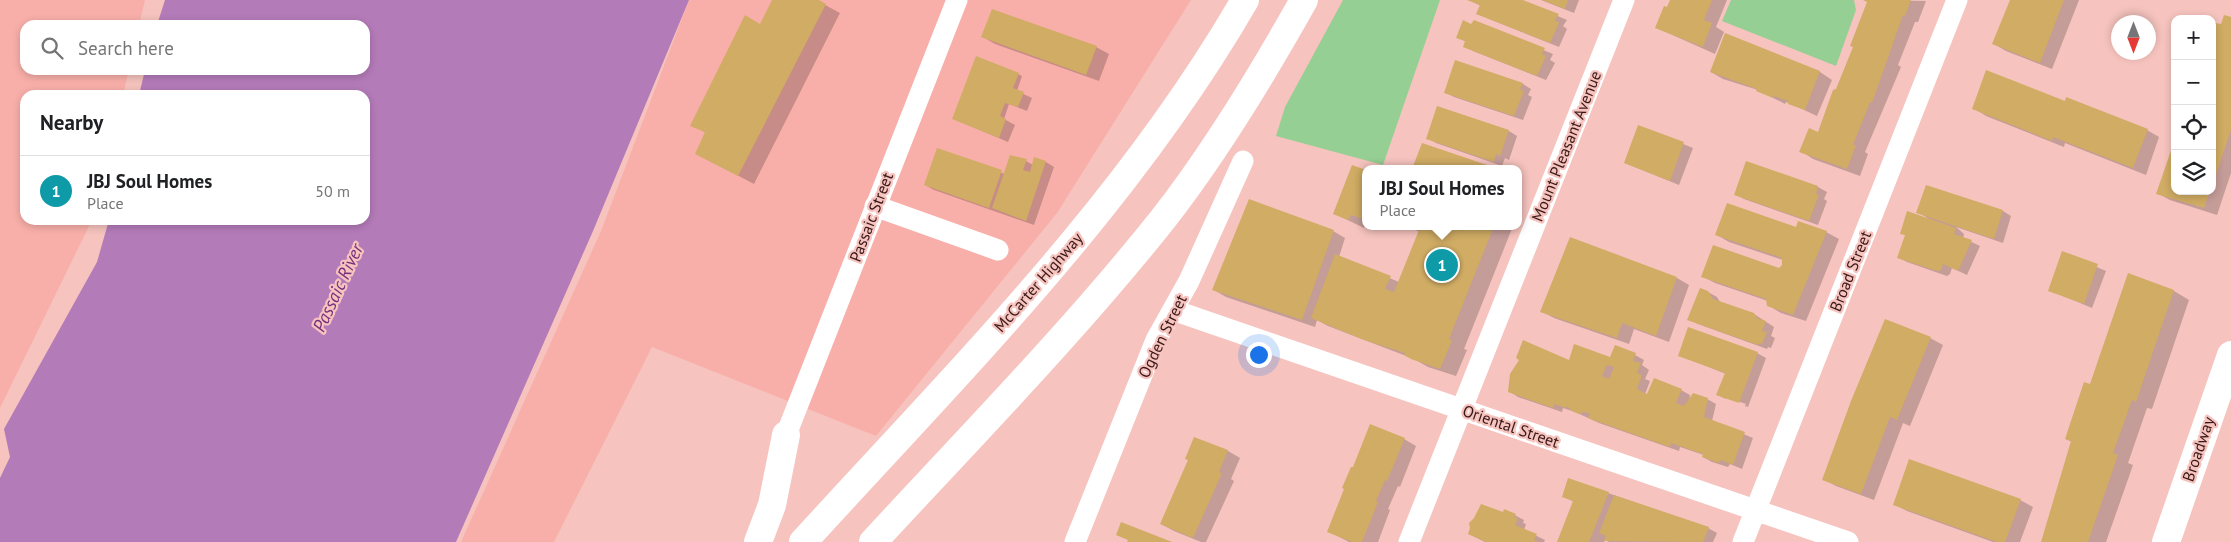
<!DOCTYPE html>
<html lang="en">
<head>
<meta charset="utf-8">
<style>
  :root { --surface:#fff; --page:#f2f2f2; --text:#202124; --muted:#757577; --line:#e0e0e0; --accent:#287278 }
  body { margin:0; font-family:"PT Sans",sans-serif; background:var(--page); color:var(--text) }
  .controls { position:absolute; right:15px; top:15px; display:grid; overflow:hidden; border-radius:10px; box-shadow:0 2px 8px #0003 }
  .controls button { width:45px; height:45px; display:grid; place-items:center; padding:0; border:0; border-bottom:1px solid var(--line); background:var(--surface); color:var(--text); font:25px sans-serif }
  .compass { position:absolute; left:2111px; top:15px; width:45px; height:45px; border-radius:50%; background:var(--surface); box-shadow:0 2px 8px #0003; rotate:180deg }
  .you { position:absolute; left:1258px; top:354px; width:18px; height:18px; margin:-12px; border:4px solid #fff; border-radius:50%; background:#1a73e8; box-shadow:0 0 0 8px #1a73e833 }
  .badge { display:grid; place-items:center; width:32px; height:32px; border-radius:50%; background:var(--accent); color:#fff; font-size:16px; font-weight:700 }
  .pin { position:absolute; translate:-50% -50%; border:2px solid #fff; box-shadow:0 1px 5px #0006 }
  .popup { position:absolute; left:1362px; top:165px; width:160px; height:65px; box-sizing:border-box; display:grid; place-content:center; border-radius:10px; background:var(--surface); filter:drop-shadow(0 1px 4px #0005); font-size:16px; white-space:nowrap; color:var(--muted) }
  .popup b { font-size:19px; color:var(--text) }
  .popup::after { content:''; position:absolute; left:50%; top:100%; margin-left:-10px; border:10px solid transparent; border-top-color:var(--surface) }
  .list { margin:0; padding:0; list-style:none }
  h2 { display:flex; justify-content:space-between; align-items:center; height:65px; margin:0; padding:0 20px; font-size:21px }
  h2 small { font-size:16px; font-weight:400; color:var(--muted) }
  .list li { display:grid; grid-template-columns:32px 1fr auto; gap:15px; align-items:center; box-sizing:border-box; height:70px; padding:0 20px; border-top:1px solid var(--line) }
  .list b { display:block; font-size:19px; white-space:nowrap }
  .list p { margin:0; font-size:16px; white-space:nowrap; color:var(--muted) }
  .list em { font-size:16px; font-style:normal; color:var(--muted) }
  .icon { flex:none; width:28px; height:28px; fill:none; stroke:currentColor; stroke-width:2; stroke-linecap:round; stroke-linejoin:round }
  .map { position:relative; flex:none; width:2231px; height:542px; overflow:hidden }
  .search { position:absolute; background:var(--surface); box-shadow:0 2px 8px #0003; left:20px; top:20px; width:350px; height:55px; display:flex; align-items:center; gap:12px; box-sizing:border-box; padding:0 18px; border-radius:15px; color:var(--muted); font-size:19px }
  .panel { position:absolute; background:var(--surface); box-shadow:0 2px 8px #0003; left:20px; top:90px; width:350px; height:135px; border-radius:15px }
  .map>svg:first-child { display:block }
  .built { fill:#f9afa9 }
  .green { fill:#96cf93 }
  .water { fill:#b47bb9 }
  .shadow { fill:#0003 }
  .building { fill:#d0ac64; fill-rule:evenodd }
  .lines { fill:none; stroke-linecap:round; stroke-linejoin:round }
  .street { stroke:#fff; stroke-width:21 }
  .secondary { stroke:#fff; stroke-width:28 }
  .highway { stroke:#fff; stroke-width:28 }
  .labels { text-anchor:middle; stroke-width:4.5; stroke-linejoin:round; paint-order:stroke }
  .street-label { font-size:16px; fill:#371817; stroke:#f6c3be }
  .water-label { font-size:18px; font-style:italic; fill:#76317e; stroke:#f6c3be }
</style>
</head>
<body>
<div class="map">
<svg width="2231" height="542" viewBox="0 0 2231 542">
  <rect width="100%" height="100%" fill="#f6c3be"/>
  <path class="built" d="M0,0h145l-6,25h-114v45h104l-6,25h-98v125h67l-92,188z
    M689,0h502l-134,213 -181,223 -224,-89 -98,195h-93l140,-311z"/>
  <path class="green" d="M1343,0h97l-57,165 -107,-29 9,-29z
    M1731,0h123l2,10 -20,56 -114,-45z"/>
  <path class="water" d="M165,0h524l-96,231 -137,311h-456v-64l10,-21 -6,-28 93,-167 12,-42h256v-125h-226l6,-25h220v-45h-208z"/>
  <path class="shadow" d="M773,0h43l24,13 -86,171 -42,-22 -6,-29 -14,-8 69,-99z
    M1469,0h51l47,20 -4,6 4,3 -8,18 -72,-29 -6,-12z
    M1541,0h38l-5,13z
    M1671,0h56l-11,27 8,5 -9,22 -58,-26z
    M1864,0l62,1 -8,21h-3l-17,43 3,2 -36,85 3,2 -8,22 -47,-17 -12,-8 18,-18 18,-42 17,-44 14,-45z
    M2012,0h67l-27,69 -46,-18 -12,-7z
    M2231,19v154l-14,42 -47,-15 -13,-7 55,-2v-158z
    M1474,21l79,33 -3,6 5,3 -9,17 -73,-29 -7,-9 -8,-5 14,-11z
    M1726,35l94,37 12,8 -15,36 -28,-13 -3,-1 -1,2 -27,-14 -35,-11 -12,-7z
    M983,37l113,10 13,7 -10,27 -104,-37z
    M1456,61l67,23 8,5 -3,6 4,2 -9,23 -69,-23 -9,-5z
    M1018,74l4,2 -5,15 15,7 -5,13 -18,-7 -5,15 11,6 -7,17 -54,-23z
    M2065,103l82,27 12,7 -13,38 -81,-32 -1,4 -78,-31 -12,-8z
    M1639,126l54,22 -14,37 -54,-22z
    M1509,131l8,5 -8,24 -4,-2 -3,8 -66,-23 -8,-5z
    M938,149l67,25 21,-13 7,4 13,-3 8,5 -20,58 -100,-35 -9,-5z
    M1747,163l71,24 9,5 -3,7 3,2 -9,24 -74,-26 -9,-5z
    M1366,171v53l-2,4 -29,-14z
    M1927,187l76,24 8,5 -8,27 -47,-16 8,7 -1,4 17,8 -13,29 -15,-7 -2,6 -3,2 -40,-14 -9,-5 31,-38 -11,-7z
    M1406,226h107l-49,123 3,1 -11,26 -28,-9 -14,-8 -86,-33 -11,-6 -2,7 -89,-30 -12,-7 119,-59 12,7 -6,19 60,25 21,-50z
    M1797,228l29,4 13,7 -33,82 -25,-8 -13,-8v-4l-53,-18 -13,-7 77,-7 4,-4v-5l-54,-18 -12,-7z
    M2063,253l43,18 -14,37 -43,-18z
    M2129,275l45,16 15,9 -37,109 -5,-1 -19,55 5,2 -27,77h-64l30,-100 -6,-3 25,-54z
    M1677,278l12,7 -20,57 -35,-13 -5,15 -75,-26 -13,-7z
    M1708,292l9,5 3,5 34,12 20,13 -3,9 4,2 -4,10 -3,-1 -1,2 -69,-25 -9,-5z
    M1930,338l13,7 -33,81 -7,-3 -29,77 -38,-14 -13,-7z
    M1757,353l9,5 -18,49 -3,-1 1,-2 -20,-7v2l-8,-4 8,-21 -47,-19z
    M1635,355l9,5 -2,5 7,5 -4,9 5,2 -5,13 3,1 33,-5 9,5 -1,6 18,-2 9,5 -4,17 41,17 -11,31 -12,-5 -2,3 -16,-5 -9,-5 1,-2 -24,-8 -1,4 -80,-28 -24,-11 -12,-4 -1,4 -44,-15 -9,-6 61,-30z
    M1194,439l34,12 12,7 -9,21 3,2 -28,61h-5l-27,-11 -13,-7 28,-64z
    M1404,439l12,7 -16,41 -2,-1 -10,23 2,1 -12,32h-29l-21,-11z
    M1608,493l100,35 9,5 -4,9h-104l-4,-2 -1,2h-46l16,-40 -11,-6z
    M2020,500l13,7 -13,35h-27l-86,-31 -13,-7z
    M1505,510l19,10 -1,3 3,1 -2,6 21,10 -1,2h-59l-16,-8 34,-21z"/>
  <path class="building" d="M772,0h47l7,4 -88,172 -43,-22 10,-22 -15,-6 55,-111 15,9z
    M1467,0h56l36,14 -4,6 4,3 -9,20 -74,-29 4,-9z
    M1542,0h26l-3,9z
    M1670,0h42l-8,20 8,3 -9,24 -48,-19 9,-22 3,1z
    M1863,0h48l-6,16 -2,-1 -31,88 -2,-1 -17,43h3l-9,24 -48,-17 10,-24 9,4 15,-42 3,-1 17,-42 -3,-1 17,-44z
    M2010,0h54l-24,63 -48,-19z
    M992,9l105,37 -11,29 -105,-38z
    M2224,15l7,2v113l-18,53 -1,-154 3,-6 6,1z
    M1463,20l8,4 3,-4 71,28 -3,6 4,2 -9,20 -74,-29 2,-6 -9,-3z
    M1725,33l95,38 -15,39 -17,-6v-3l-14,-5 -1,2 -17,-7 1,-2 -47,-17z
    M976,56l43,17 -6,15 11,4 -6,15 -13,-4 -5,13 6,3 -7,19 -47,-19z
    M1455,60l68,23 -3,7 4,1 -10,25 -70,-23z
    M1986,70l79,31 1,-4 82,32 -15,39 -80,-31 -1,4 -80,-32z
    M1437,106l72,24 -9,26 -4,-2 -2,8 -68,-23z
    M1638,125l46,17 -14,39 -46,-18z
    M2175,139v52h35l-6,17 -48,-14z
    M1422,143l68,23 -1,3h-77z
    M937,148l65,22 -13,38 -65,-23z
    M1010,155l17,4 -4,11 7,2 4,-15 12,4 -20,60 -34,-13z
    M1746,161l72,25 -2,8 3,1 -10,26 -75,-26z
    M1352,165l14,5v50l-15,-5 -3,5 -15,-6z
    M1926,185l77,25 -9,29 -78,-26z
    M1249,199l85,31 -32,90 -90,-30z
    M1727,203l69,24 2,-6 29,10 -34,84 -26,-9 -1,-7 -65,-22 12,-32 66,23 3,-3v-7l-67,-23z
    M1907,211l49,17 -2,6 18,6 -14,31 -15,-7 -2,6 -4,1 -40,-13 8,-23 -5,-1z
    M1411,226h83l-45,113 3,1 -12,29 -29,-10 -7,-4 1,-2 -41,-13 -53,-22 24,-64 56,22 -6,13 9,3 25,-62z
    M1570,237l107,40 -21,59 -34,-13 -5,15 -77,-26z
    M2062,251l36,13 -14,40 -36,-13z
    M2128,273l46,17 -38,112 -4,-2 -19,53 5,2 -30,87h-47l30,-101 -6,-2 19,-57 6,2z
    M1700,288l8,3 5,8 41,14 3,5 9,3 -4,10 5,1 -5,12 -3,-1 -1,2 -71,-25z
    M1885,319l46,18 -34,83 -7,-3 -29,77 -39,-14 29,-79z
    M1688,327l70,25 -19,51 -23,-8 9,-22 -47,-17z
    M1523,340l46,20 5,-16 36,13 5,-12 21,8 -3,8 8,2 -4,10 5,2 -5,14 10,5 7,-16 28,11 -6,14 8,3 9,-13 15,5 -4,19 41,15 -12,33 -12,-5 -2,3 -17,-6 1,-3 -6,-2 -26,-9 -1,4 -40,-14 -42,-15 2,-4 -6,-2 -5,2 -7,-3 -5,-5 -1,2 -12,-4 -1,4 -45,-16 2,-18 9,-14 -3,-2zM1607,365l7,2 -5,12 -7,-3z
    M1370,424l35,14 -18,43 -2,-1 -9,21 2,1 -16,40h-10l-25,-10 17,-43 -2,-1 9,-21h2z
    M1194,437l34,13 -9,22 3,1 -29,65 -33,-14 28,-64 -3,-1z
    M1909,459l112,40 -16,43h-8l-104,-37z
    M1568,478l41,14 -20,50h-32l16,-41 -11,-4z
    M1614,495l95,32 -6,15 -99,-1 2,-5 -7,-3z
    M1481,504l22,8 1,-3 12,5 -2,3 4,1 -3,7 22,9 -3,6 5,2h-53l-18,-8 2,-6 -1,-5 5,-5z
    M1121,522l51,20h-45l1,-2 -12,-5z"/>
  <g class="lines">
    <path class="street" d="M875,206l123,44
      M1173,310l675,232
      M786,435l171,-435
      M1075,542l81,-202 33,-59 54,-120
      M1409,542l215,-542
      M1743,542l214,-542"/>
    <path class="secondary" d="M2166,542l65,-187"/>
    <path class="highway" d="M758,542l14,-37 14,-70
      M803,542c158,-173 324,-338 442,-542
      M873,542c98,-106 200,-210 290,-323 53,-68 99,-144 141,-219"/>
  </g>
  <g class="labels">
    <g class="street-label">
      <text transform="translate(1566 146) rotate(-68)" y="6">Mount Pleasant Avenue</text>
      <text transform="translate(871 217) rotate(-69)" y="6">Passaic Street</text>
      <text transform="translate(1850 271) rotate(-68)" y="6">Broad Street</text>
      <text transform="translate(1038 282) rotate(-49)" y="6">McCarter Highway</text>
      <text transform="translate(1162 336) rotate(-64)" y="6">Ogden Street</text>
      <text transform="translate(1511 426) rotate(19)" y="6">Oriental Street</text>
      <text transform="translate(2198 449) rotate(-71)" y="6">Broadway</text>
    </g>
    <g class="water-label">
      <text transform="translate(338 288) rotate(-65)" y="6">Passaic River</text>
    </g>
  </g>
</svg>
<div class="controls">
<button>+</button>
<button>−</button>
<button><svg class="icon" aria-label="locate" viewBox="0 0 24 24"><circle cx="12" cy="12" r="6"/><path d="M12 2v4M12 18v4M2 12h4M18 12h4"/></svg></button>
<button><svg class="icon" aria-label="layers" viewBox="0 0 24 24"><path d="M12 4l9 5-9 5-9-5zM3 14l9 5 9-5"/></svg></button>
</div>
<svg class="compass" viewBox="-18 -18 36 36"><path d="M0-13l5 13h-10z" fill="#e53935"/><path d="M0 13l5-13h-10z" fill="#757577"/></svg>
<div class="you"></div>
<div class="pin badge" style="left:1442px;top:265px;background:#0f9aa8">1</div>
<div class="popup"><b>JBJ Soul Homes</b>Place</div>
<div class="search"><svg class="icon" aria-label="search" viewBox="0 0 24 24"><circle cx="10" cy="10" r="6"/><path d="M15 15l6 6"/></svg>Search here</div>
<section class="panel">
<h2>Nearby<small></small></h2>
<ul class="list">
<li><span class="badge" style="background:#0f9aa8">1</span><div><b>JBJ Soul Homes</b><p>Place</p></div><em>50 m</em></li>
</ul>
</section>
</div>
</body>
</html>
